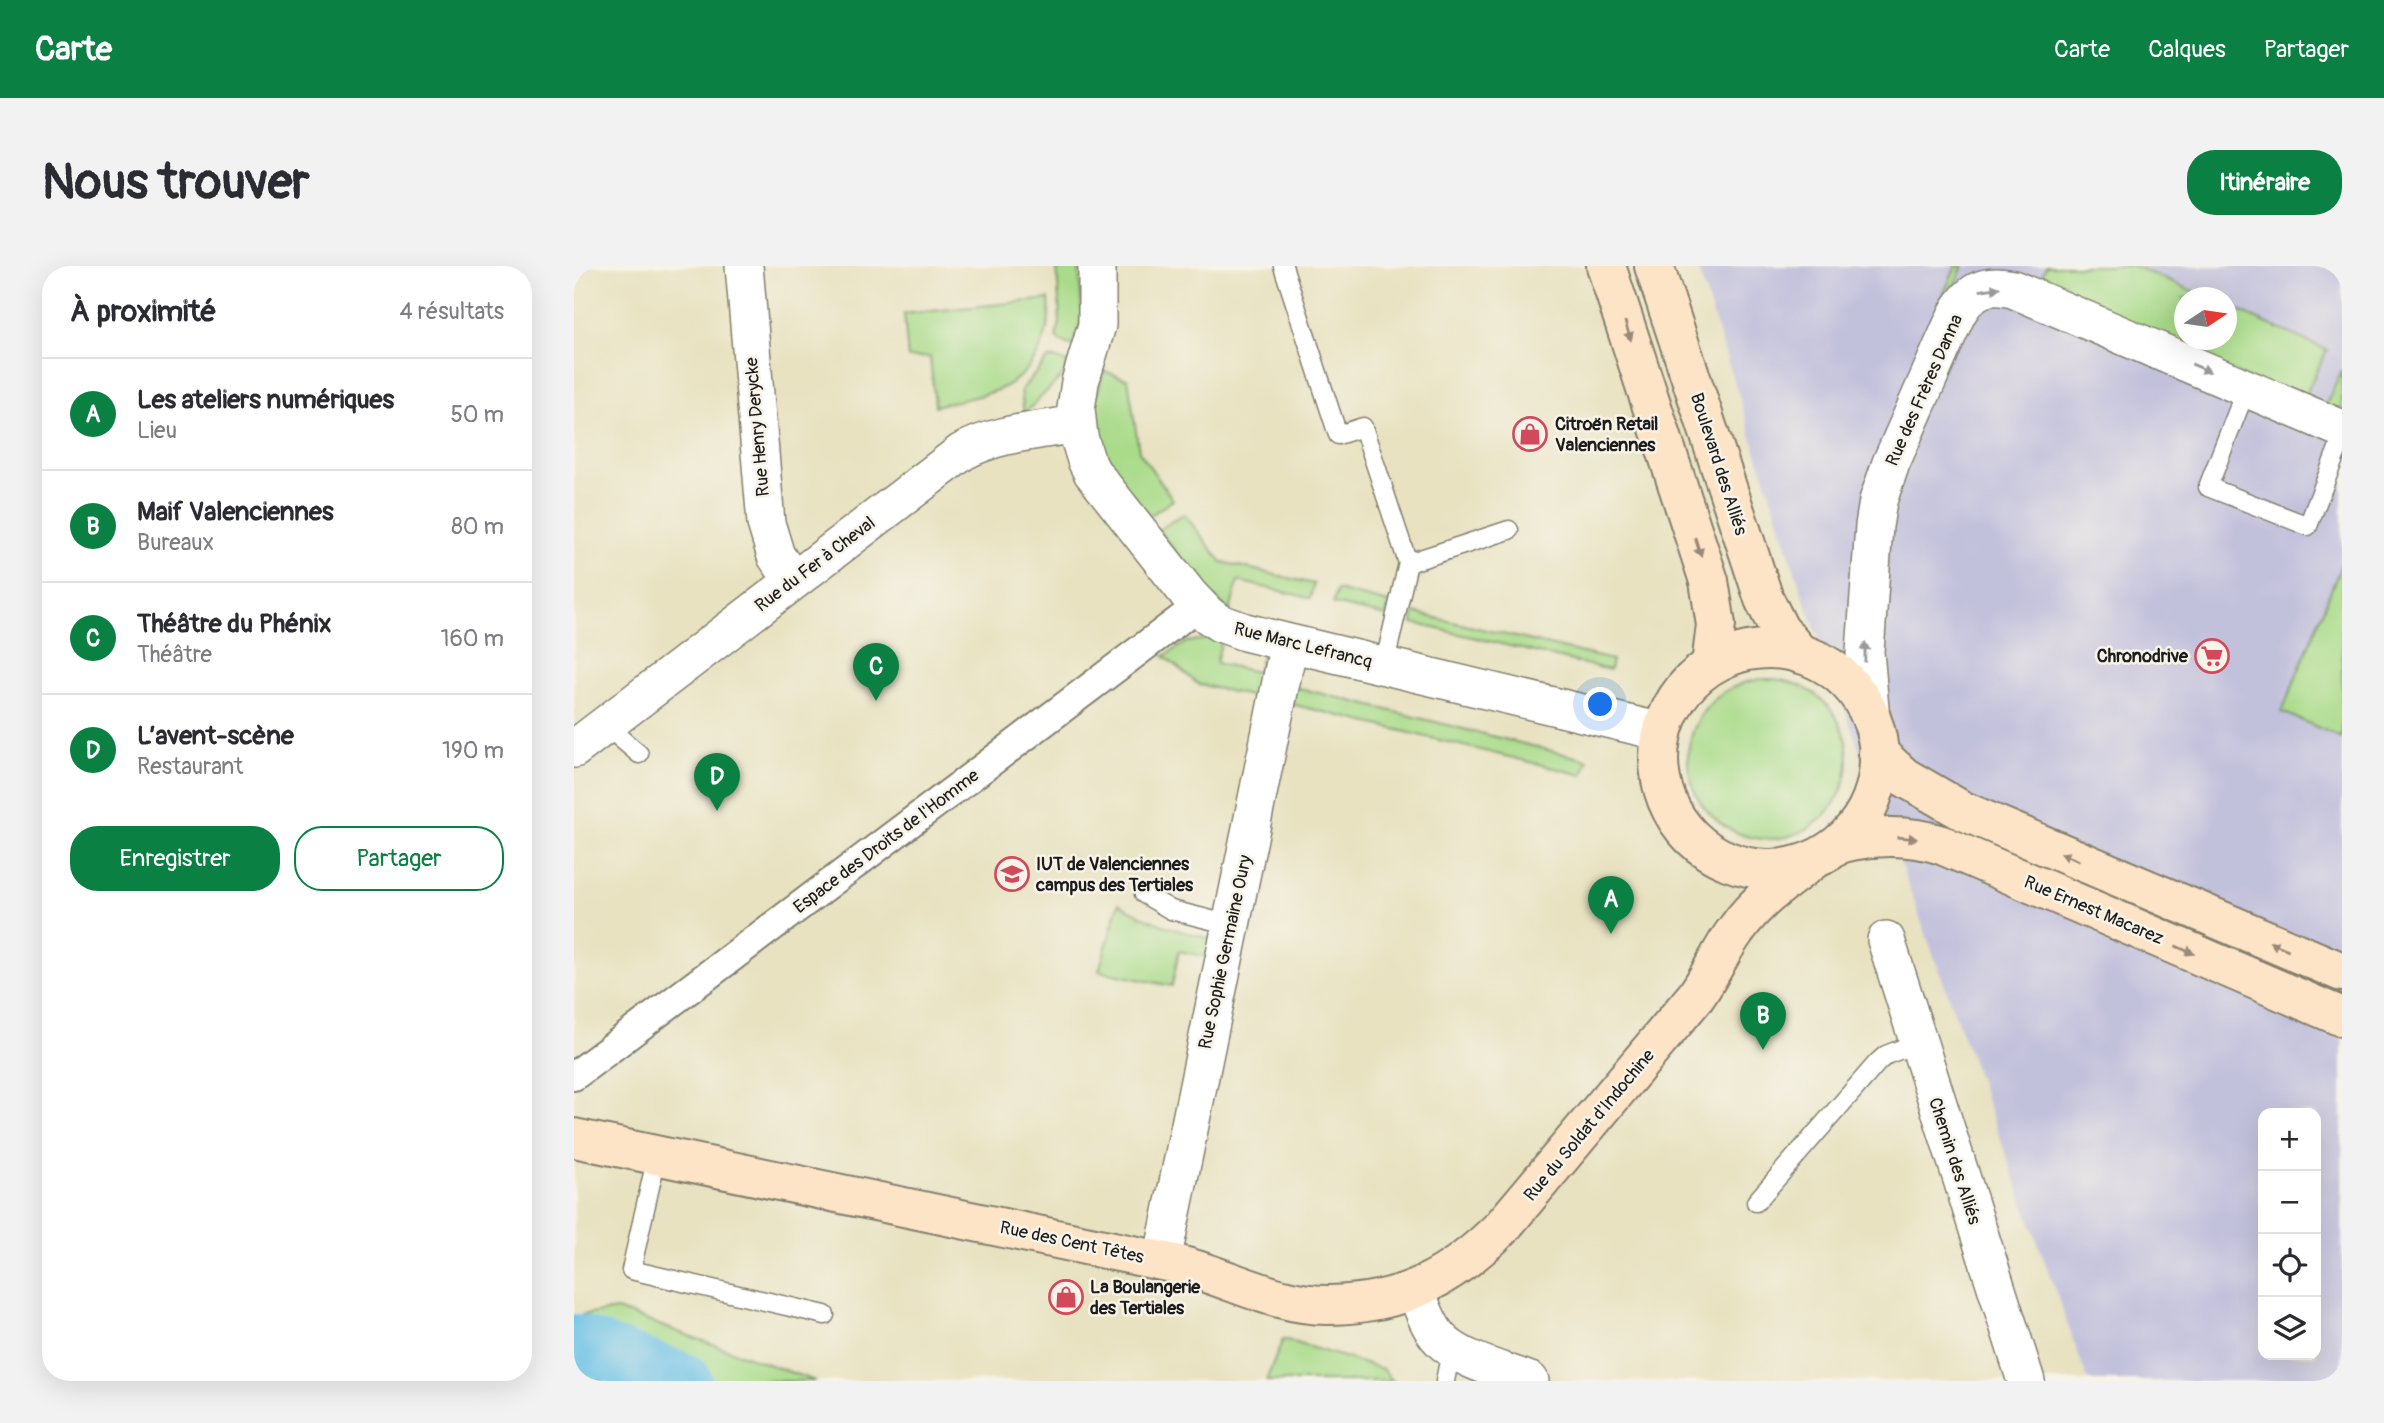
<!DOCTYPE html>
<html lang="fr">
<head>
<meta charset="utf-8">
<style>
  :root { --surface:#fff; --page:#f2f2f3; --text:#2b2b33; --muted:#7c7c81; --line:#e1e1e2; --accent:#0b8043 }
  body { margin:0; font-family:Pangolin,sans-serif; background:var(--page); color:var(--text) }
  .controls { position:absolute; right:21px; bottom:21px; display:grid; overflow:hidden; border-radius:14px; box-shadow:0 7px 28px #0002 }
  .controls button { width:63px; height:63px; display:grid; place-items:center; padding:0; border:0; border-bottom:2px solid var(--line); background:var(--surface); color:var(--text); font:35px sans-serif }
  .compass { position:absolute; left:1600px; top:21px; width:63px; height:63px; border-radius:50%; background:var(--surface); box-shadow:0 7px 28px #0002; rotate:77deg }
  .you { position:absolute; left:1027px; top:439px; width:24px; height:24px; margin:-18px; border:5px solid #fff; border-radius:50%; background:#1a73e8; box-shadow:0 0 0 10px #1a73e833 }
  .badge { display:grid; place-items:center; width:46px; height:46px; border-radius:50%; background:var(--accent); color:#fff; font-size:23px; font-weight:700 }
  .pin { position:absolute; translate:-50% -58px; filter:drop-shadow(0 2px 4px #0008) }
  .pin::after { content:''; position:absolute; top:37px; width:24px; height:21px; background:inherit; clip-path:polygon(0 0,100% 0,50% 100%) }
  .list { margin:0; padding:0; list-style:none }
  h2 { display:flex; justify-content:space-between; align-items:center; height:91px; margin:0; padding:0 28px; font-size:30px }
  h2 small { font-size:23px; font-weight:400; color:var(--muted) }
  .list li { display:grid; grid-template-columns:46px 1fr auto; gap:21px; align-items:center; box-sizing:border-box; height:112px; padding:0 28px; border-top:2px solid var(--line) }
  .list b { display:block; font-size:26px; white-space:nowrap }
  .list p { margin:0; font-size:23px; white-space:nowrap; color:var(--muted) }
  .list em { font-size:23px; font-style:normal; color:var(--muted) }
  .actions { display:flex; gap:14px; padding:21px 28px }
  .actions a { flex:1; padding:16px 0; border:2px solid var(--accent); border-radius:28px; text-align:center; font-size:24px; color:var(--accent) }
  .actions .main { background:var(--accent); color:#fff }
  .icon { flex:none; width:38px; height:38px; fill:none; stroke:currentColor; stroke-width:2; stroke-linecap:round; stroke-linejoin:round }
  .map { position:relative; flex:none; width:1768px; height:1115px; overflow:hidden; border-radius:28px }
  header { display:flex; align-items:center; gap:42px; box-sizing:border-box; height:98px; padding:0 35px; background:var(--accent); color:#fff }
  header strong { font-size:33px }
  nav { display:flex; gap:38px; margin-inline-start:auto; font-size:24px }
  .intro { display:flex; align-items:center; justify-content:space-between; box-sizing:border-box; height:168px; padding:0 42px }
  h1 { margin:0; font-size:49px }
  .button { padding:18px 32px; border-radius:28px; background:var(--accent); color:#fff; font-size:24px; font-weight:700 }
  main { display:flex; gap:42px; padding:0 42px }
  aside { flex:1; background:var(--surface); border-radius:28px; box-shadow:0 7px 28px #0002 }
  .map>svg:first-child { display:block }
  .industrial { fill:#c2c1dc; fill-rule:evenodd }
  .grass { fill:#a9db89; stroke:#627c52; stroke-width:2 }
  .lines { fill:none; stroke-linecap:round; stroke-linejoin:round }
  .river { stroke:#69c1e7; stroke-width:56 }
  .service-casing { stroke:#827f6e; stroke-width:21 }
  .pedestrian-casing { stroke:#827f6e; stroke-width:32 }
  .minor-casing { stroke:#827f6e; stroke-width:40 }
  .secondary-casing { stroke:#827f6e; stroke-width:42 }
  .service { stroke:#fff; stroke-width:18 }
  .pedestrian { stroke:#fff; stroke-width:28 }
  .minor { stroke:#fff; stroke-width:37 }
  .secondary { stroke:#fee4c6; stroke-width:38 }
  .oneway { fill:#999 }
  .oneway2 { fill:#988a7a }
  .labels { text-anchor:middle; stroke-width:5; stroke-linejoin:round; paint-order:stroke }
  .street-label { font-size:18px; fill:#1c1c1c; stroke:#f7f3e8 }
  .poi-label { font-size:18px; font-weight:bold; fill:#1c1c1c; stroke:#f7f3e8; text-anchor:start }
</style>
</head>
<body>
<header>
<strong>Carte</strong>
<nav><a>Carte</a><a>Calques</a><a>Partager</a></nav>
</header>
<div class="intro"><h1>Nous trouver</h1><a class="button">Itinéraire</a></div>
<main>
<aside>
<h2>À proximité<small>4 résultats</small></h2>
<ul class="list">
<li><span class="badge">A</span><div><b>Les ateliers numériques</b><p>Lieu</p></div><em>50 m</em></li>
<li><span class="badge">B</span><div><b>Maif Valenciennes</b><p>Bureaux</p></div><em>80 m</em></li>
<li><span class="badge">C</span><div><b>Théâtre du Phénix</b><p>Théâtre</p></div><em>160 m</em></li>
<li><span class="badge">D</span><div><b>L’avent-scène</b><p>Restaurant</p></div><em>190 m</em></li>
</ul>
<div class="actions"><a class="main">Enregistrer</a><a>Partager</a></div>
</aside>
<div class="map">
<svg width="1768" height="1115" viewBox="0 0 1768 1115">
  <rect width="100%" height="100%" fill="#f7f3e8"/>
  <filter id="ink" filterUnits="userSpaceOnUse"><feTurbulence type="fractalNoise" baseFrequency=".0143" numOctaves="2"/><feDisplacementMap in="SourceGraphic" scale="14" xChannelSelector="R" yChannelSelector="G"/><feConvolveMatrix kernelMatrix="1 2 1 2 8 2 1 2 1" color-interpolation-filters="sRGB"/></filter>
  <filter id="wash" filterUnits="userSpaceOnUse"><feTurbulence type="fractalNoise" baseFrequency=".00686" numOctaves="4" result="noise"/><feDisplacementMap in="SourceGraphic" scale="28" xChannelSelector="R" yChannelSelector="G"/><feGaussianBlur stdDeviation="1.57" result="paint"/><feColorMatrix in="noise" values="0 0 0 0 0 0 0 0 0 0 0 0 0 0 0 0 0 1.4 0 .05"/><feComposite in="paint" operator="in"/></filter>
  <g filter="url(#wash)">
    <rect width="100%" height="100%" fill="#e8e2c1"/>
    <path class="industrial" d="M1123,0h645v1115h-254l-289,-797zM1610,32h42v42h-42zM1689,847h53v242h-53z"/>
    <path class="grass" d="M483,0h22l3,50 -9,30 -14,-5 -3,-4 4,-14z
      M1382,0h7l-18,41 -6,-2z
      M1472,0h88l72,31 -22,1v42h42l1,-34 100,44 -25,52 -265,-116z
      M475,33c3,34 -12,71 -45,88 -20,10 -46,13 -69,19l-5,-49 -22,1 -4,-44z
      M480,92l14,5 -2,9 -42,42 -3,-24 27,-31z
      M1768,104v51l-20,-8z
      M530,105l24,8 11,72 34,49 -24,16c-22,-27 -52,-56 -55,-92 -2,-18 5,-36 10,-53z
      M610,248l38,48 92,22 -4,14 -72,-17 -8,30 -21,-18 -51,-63z
      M1768,297v175l-60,-26z
      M763,324l52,13 -3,13 -53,-12z
      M841,347l197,47 -2,10 -197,-47z
      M638,372l10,1 -6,24 41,9 6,-20 5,10 -1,38 -69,-16 -34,-28 23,-14z
      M1114 493a80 80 0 1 1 160 0a80 80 0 1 1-160 0Z
      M721,421l293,73 -5,15 -292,-71z
      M545,637c30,20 61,28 96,37l-3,18 -33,-7 -7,35 -73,-15z
      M43,1044l198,71h-241v-50l8,-16z
      M709,1073l100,30 10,12h-127z"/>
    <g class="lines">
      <path class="river" d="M3,1076l107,39"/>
    </g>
  </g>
  <g filter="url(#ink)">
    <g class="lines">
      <g class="service-casing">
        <path id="service" d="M709,0l55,169 25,-8 45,136 101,-33
          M1673,121l-39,100 100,39 34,-88
          M810,400l24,-103
          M39,453l6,18 20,17
          M570,628l27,16 60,15
          M83,890l-26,114 194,45
          M1182,936l122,-140 8,-7 31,-12
          M871,1115l3,-15 6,-16"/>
      </g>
      <g class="pedestrian-casing">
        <path id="pedestrian" d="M0,810l624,-470"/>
      </g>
      <g class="minor-casing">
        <path id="minor" d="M170,0l22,257 10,33 17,24
          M523,0v59l-17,57 -4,27 3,28 7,23 6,12 97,123 19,20 12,8 25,9 44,11 373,89
          M1297,454l-6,-68 9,-126 4,-25 13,-38 64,-145c13,-26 28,-36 58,-29l329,140
          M0,483l388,-297c35,-19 76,-21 115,-28
          M1312,674l140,441
          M588,995l127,-618
          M841,1024c7,16 13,36 25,49 19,21 64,32 90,42"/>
      </g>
      <g class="secondary-casing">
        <path id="secondary" d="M1032,0l103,315 7,44 -5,40
          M1080,0l110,333 15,30 21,25
          M1085 493a110 110 0 1 1 220 0a110 110 0 1 1-220 0Z
          M1304,487l26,24 57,33 381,162
          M1265,578c35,-9 69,-10 103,1l400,172
          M0,872c199,42 398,84 597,125 53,11 103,43 158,42 74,-1 122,-27 173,-78l194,-231c15,-21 25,-46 40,-66 21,-30 49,-49 77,-70"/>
      </g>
      <use href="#service" class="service"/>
      <use href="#pedestrian" class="pedestrian"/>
      <use href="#minor" class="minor"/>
      <use href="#secondary" class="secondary"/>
    </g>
    <defs><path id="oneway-solid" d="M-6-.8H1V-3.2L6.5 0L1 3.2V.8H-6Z" transform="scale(1.75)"/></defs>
    <g class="oneway">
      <use href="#oneway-solid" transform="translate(1416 23) rotate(-9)"/>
      <use href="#oneway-solid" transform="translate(1627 102) rotate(23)"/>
      <use href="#oneway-solid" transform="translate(1291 386) rotate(-89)"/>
    </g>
    <g class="oneway2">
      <use href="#oneway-solid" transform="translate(1054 65) rotate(72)"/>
      <use href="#oneway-solid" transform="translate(1124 281) rotate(72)"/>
      <use href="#oneway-solid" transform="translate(1333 572) rotate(5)"/>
      <use href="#oneway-solid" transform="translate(1496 591) rotate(-157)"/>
      <use href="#oneway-solid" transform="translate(1705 680) rotate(-157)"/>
      <use href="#oneway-solid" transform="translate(1611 684) rotate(23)"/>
    </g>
  </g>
  <defs>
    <g id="shop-ring" transform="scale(1.75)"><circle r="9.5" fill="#f7f3e8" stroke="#d1495b" stroke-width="1.5"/><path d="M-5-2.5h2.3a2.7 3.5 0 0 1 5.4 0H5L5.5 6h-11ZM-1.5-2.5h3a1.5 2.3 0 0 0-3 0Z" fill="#d1495b"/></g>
    <g id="supermarket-ring" transform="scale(1.75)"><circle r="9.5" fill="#f7f3e8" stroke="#d1495b" stroke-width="1.5"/><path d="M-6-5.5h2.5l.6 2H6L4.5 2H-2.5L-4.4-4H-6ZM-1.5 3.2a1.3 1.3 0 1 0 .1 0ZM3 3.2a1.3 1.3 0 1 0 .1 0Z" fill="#d1495b"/></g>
    <g id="university-ring" transform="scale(1.75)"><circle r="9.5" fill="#f7f3e8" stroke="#d1495b" stroke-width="1.5"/><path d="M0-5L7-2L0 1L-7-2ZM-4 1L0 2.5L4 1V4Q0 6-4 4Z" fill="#d1495b"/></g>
  </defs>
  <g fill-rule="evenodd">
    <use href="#shop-ring" x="956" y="168"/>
    <use href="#supermarket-ring" x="1638" y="390"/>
    <use href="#university-ring" x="438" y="608"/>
    <use href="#shop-ring" x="492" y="1031"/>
  </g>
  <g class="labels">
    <g class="street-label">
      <text transform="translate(1350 124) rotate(-66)" y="6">Rue des Frères Danna</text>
      <text transform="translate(183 161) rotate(-95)" y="6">Rue Henry Derycke</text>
      <text transform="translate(1145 198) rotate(72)" y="6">Boulevard des Alliés</text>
      <text transform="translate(241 298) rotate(-37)" y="6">Rue du Fer à Cheval</text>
      <text transform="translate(729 379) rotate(14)" y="6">Rue Marc Lefrancq</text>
      <text transform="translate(312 575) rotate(-37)" y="6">Espace des Droits de l'Homme</text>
      <text transform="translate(1520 644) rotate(23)" y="6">Rue Ernest Macarez</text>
      <text transform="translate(651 686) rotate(-78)" y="6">Rue Sophie Germaine Oury</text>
      <text transform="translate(1015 859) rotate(-50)" y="6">Rue du Soldat d'Indochine</text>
      <text transform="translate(1381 895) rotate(72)" y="6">Chemin des Alliés</text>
      <text transform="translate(498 976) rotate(12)" y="6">Rue des Cent Têtes</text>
    </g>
    <g class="poi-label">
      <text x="981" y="164">Citroën Retail<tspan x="981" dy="21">Valenciennes</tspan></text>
      <text x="1614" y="396" text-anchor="end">Chronodrive</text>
      <text x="462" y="604">IUT de Valenciennes<tspan x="462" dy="21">campus des Tertiales</tspan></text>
      <text x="516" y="1027">La Boulangerie<tspan x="516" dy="21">des Tertiales</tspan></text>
    </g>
  </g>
</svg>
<div class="controls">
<button>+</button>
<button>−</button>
<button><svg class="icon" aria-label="locate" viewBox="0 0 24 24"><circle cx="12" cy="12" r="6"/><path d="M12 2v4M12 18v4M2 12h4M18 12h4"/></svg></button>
<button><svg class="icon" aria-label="layers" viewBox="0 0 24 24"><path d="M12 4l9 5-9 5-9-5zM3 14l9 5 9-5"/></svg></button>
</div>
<svg class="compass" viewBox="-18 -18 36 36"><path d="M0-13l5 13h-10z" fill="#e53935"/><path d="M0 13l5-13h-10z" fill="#7c7c81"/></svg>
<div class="you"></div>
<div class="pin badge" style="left:1037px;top:668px">A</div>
<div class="pin badge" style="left:1189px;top:784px">B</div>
<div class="pin badge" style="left:302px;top:435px">C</div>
<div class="pin badge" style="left:143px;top:545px">D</div>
</div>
</main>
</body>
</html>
